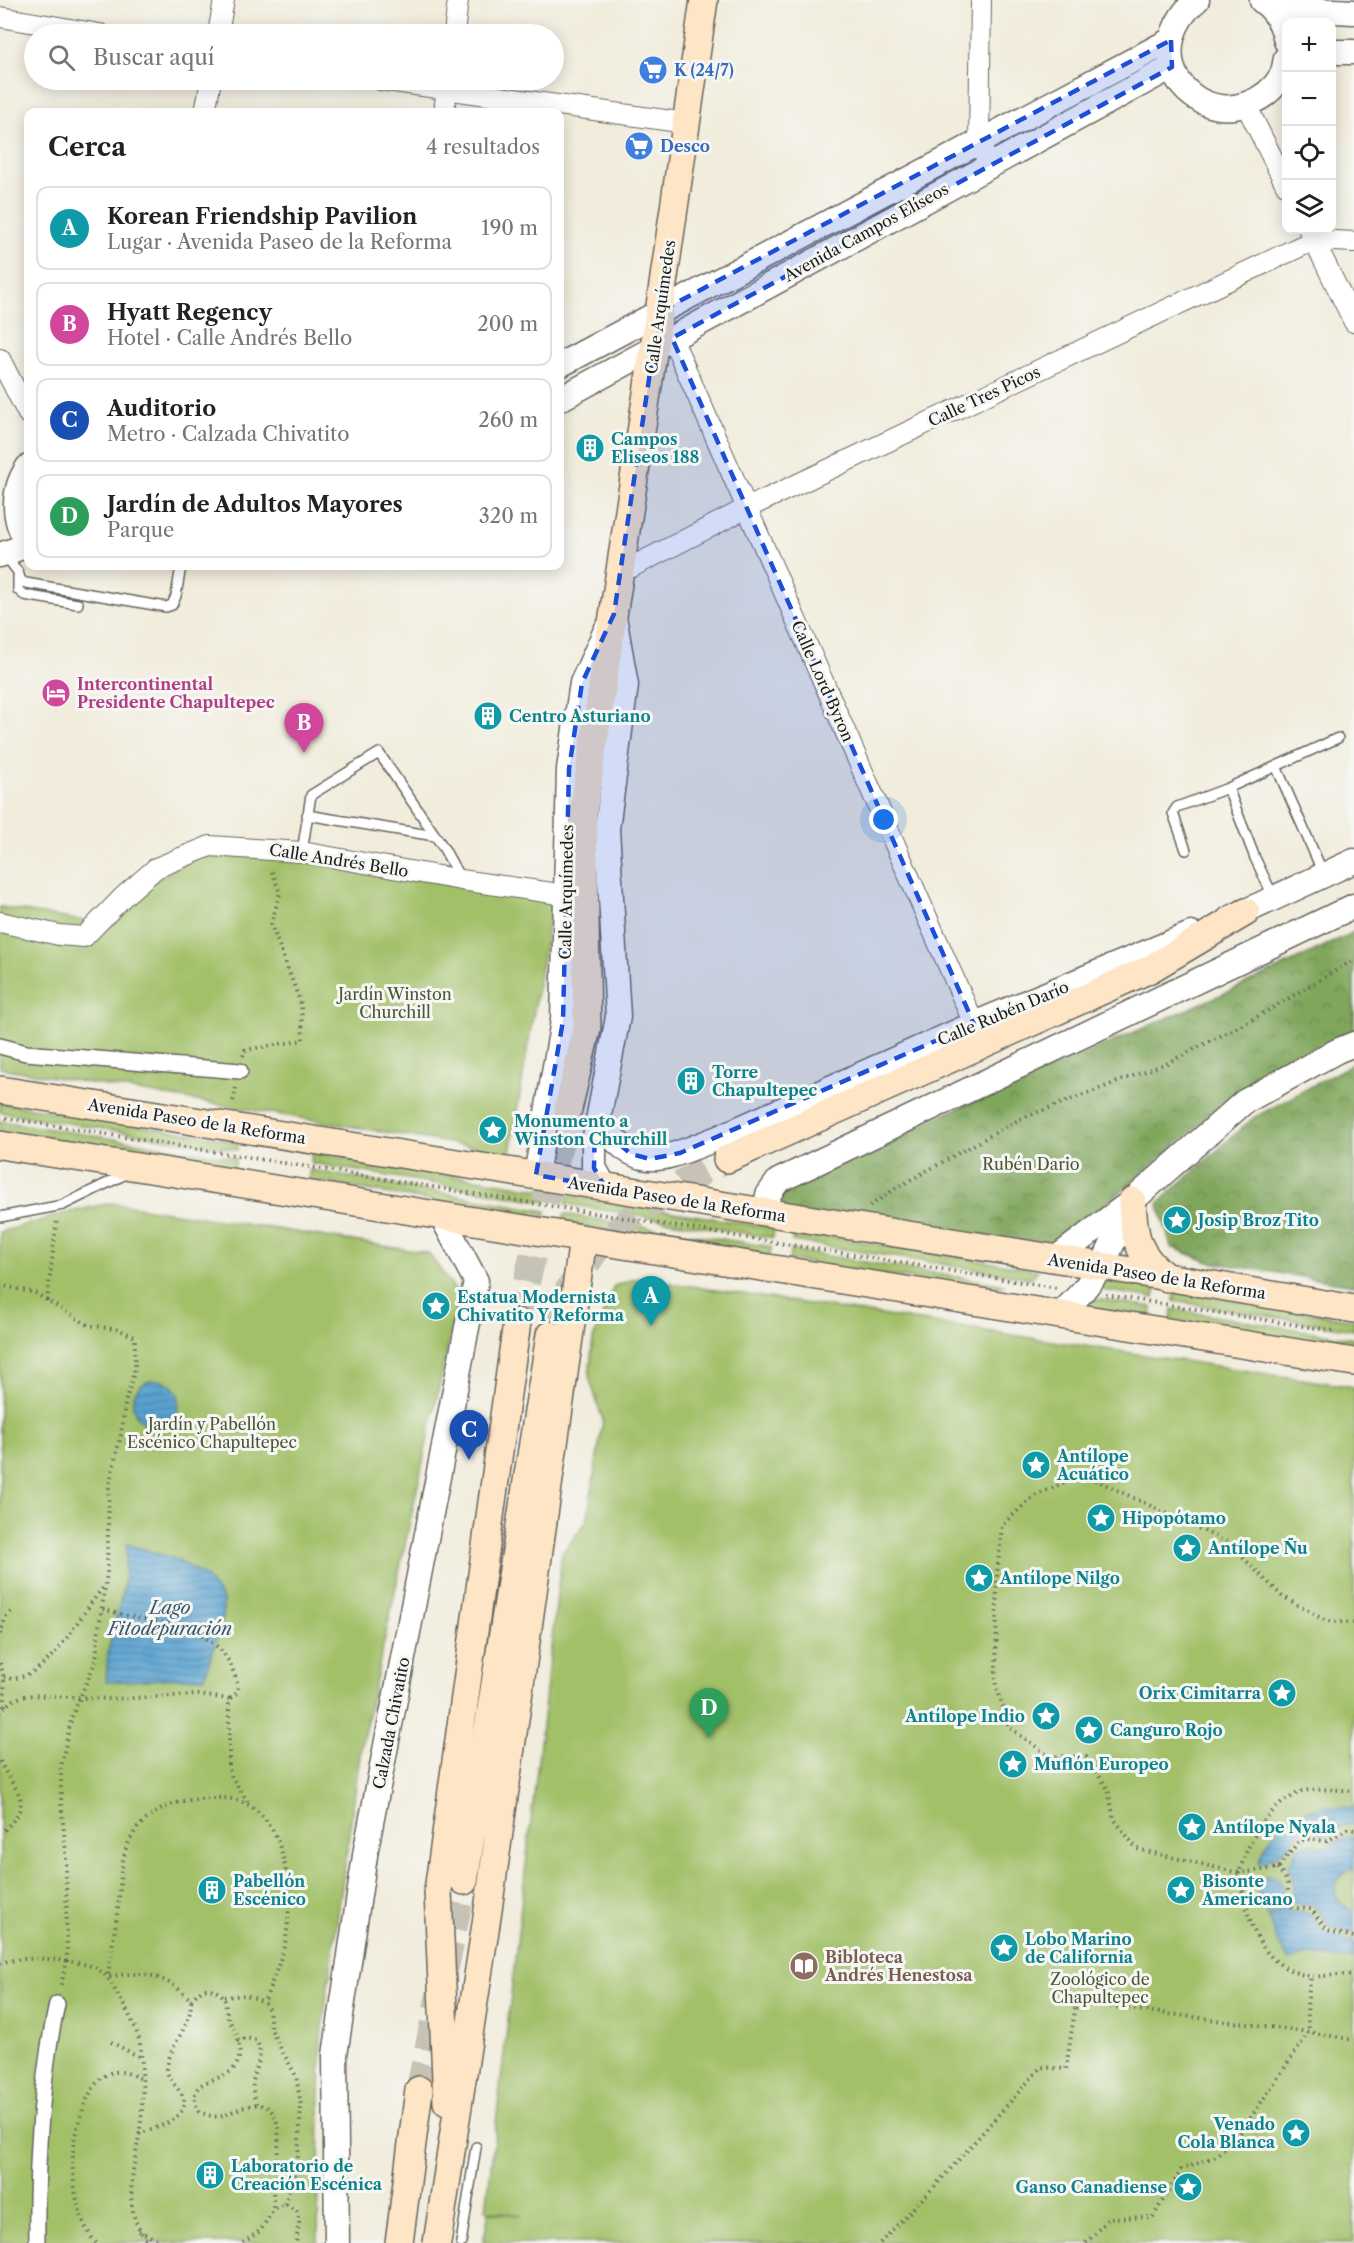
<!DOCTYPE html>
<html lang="es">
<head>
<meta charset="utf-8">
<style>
  :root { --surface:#fff; --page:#f2f2f2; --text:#222; --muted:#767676; --line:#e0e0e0; --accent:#db2777 }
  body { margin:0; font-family:"Libre Caslon Text",serif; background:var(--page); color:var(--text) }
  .controls { position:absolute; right:18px; top:18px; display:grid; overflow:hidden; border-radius:12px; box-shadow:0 3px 15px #0003 }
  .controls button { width:54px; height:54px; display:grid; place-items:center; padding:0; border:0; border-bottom:2px solid var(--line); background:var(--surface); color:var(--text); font:30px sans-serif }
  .you { position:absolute; left:884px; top:820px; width:21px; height:21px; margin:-15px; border:4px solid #fff; border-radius:50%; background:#1a73e8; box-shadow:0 0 0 9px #1a73e833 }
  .badge { display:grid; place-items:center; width:39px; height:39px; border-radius:50%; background:var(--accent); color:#fff; font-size:20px; font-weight:700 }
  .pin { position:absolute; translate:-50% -50px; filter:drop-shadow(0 2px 3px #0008) }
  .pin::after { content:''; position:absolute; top:32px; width:21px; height:18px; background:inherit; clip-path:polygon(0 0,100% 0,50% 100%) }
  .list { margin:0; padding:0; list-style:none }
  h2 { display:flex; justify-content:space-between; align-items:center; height:78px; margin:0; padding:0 24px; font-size:26px }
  h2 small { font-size:20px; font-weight:400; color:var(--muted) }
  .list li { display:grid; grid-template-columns:39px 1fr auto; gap:18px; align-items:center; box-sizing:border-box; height:84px; margin:0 12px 12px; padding:0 12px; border:2px solid var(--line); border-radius:12px }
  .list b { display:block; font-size:22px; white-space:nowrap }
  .list p { margin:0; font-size:20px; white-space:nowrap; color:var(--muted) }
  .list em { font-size:20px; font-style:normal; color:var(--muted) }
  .icon { flex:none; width:33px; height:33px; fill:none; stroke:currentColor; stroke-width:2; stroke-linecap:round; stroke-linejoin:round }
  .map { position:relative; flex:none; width:1354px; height:2243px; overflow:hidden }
  .search { position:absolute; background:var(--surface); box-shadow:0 3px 15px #0003; left:24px; top:24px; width:540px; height:66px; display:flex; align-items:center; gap:15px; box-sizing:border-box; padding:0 21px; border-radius:33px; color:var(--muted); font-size:22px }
  .panel { position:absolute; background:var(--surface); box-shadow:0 3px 15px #0003; left:24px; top:108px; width:540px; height:462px; border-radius:12px }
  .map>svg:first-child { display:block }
  .green { fill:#a1c068; stroke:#5e6e42; stroke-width:1.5 }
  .forest { fill:url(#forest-crowns); stroke:#4e613c; stroke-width:1.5 }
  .water { fill:url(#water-rules); stroke:#3a5f76; stroke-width:1.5 }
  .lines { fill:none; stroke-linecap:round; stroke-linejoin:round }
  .secondary-tunnel { stroke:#c6c2b5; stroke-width:27; stroke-dasharray:27 14; stroke-linecap:butt }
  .service-casing { stroke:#67655f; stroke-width:12 }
  .pedestrian-casing { stroke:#67655f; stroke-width:18 }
  .minor-casing { stroke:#67655f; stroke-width:22 }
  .tertiary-casing { stroke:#67655f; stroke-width:27 }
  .secondary-casing { stroke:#67655f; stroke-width:30 }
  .path { stroke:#67655f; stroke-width:4; stroke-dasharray:1.5 4.5; stroke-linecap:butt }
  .service { stroke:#fff; stroke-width:9 }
  .pedestrian { stroke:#fff; stroke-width:15 }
  .minor { stroke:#fff; stroke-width:20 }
  .tertiary { stroke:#fff; stroke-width:24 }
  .secondary { stroke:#fde5c5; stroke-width:27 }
  .marked { fill:#1d4ed8; fill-opacity:0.2; stroke:#1d4ed8; stroke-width:4.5; stroke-dasharray:12 8; stroke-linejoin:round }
  .labels { text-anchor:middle; stroke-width:6; stroke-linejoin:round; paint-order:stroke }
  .shop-label { font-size:16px; font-weight:bold; fill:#366cbe; stroke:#f6f6f2; text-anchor:start }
  .street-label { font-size:16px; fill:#1c1c1c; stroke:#f6f6f2 }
  .culture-label { font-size:16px; font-weight:bold; fill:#0d838f; stroke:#f6f6f2; text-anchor:start }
  .hotel-label { font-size:16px; font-weight:bold; fill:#b23c85; stroke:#f6f6f2; text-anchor:start }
  .park-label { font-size:16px; fill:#4b5537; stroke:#f6f6f2 }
  .education-label { font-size:16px; font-weight:bold; fill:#785e54; stroke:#f6f6f2; text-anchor:start }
  .water-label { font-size:18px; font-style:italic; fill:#37586d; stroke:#f6f6f2 }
</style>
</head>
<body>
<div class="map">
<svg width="1354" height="2243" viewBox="0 0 1354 2243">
  <defs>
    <pattern id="forest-crowns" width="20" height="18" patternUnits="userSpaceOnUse" patternTransform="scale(1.5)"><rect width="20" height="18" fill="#80a65c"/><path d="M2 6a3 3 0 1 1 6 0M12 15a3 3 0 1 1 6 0" fill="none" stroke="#68864b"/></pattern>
    <pattern id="water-rules" width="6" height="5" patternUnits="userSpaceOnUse" patternTransform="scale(1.5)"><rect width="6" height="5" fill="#59a2d0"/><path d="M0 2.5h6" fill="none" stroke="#4983a8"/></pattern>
  </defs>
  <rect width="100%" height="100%" fill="#f6f6f2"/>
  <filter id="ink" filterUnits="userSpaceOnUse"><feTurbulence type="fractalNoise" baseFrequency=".0167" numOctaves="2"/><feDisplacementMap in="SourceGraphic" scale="12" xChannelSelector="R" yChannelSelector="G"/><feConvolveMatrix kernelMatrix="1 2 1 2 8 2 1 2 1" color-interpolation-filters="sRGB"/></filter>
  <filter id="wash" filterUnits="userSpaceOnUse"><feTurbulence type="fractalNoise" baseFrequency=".008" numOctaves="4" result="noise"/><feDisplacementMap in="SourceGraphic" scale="24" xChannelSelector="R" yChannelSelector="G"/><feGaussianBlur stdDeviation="1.35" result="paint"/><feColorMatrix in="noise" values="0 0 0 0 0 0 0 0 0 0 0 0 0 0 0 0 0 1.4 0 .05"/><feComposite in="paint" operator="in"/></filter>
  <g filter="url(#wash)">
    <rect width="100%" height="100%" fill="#f1ecdb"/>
    <path class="green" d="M209,848l344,49 -43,256 -510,-85v-161l88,15z
      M0,1103l239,38 -2,9 -237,-38z
      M0,1121l236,37 -2,11 -234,-37z
      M312,1152l237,39 -2,11 -236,-39z
      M310,1170l236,41 -2,9 -236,-40z
      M568,1195l206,33 -1,10 -207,-34z
      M111,1203l317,50 31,42 -98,453 -40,290 -3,205h-318v-1011l70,-20z
      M564,1214l207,33 -1,9 -207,-33z
      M794,1231l244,39 -7,8 -239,-37z
      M791,1250l215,35 -23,5 -194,-30z
      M634,1279l23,2 697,106v856h-871l6,-31 33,3 -36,-5 76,-657 25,-32 16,-101 -14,-43 4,-38 21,-53z
      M1103,1280l53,8 -2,10 -59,-9z
      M1175,1291l179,29v10l-180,-29z
      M1087,1298l65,9 -1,10 -73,-11z
      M1172,1309l182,30v11l-183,-30z"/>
    <path class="forest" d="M1354,932v104l-112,53 -146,124 -36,36 -280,-39 -2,-17 13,-13 448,-193z
      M1354,1063v222l-145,-23 -38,-15 -13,-44 95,-85z"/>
    <path class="water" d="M133 1403a23 23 0 1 1 46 0a23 23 0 1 1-46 0Z
      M127,1544l48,15 31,18 17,23v19l-18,58 -99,5 2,-30 16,-66z
      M1324,1806l30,2v16c-12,-2 -20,10 -32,12l-5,-5 2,-14 -3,-9z
      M1314,1808l3,15 -3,6 -10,1c-14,11 -27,31 -45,33 9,-29 26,-47 55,-55z
      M1347,1837h7v31c-14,6 -24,16 -16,32 3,5 12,9 16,13v19l-4,1 -22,-7 -9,-15 -6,-6c-8,0 -15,2 -21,-5l1,-19 -5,-14 11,-20 13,-3 12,4z
      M1271,1876c14,4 13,16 14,28l-17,13 -9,-23 -1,-17z
      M1285,1907l4,4 17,2 6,3 12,17 30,9v18l-45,-5 -20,5 -12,-18 -8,-23z"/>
  </g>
  <g filter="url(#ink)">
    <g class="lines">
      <path class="secondary-tunnel" d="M517,1322l51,-213
        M550,1335l18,-45 32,-45 38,-32 47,-32 42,-22
        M419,2090l45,-209"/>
      <g class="service-casing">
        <path id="service" d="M5,555l13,17 3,9 5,2 140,24 6,-2 4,-9 5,-30
          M18,576v14l6,5 54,9
          M1276,766l47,107
          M1228,788l27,70 18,38
          M307,815l128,21
          M1186,850l-13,-37 4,-6 51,-19 110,-50
          M302,852l9,-57 68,-42 64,94 17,31
          M0,1217l63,-12 67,-33
          M461,2243l15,-96"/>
      </g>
      <g class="pedestrian-casing">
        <path id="pedestrian" d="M0,1046l26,7 214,18
          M37,2243c-1,-80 3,-161 20,-239"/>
      </g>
      <g class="minor-casing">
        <path id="minor" d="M981,0l-2,142 10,23
          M0,17l100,17
          M218,34l6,-34
          M454,34l4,-34
          M380,80l306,43
          M1246,105l40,80
          M205,112l6,-32
          M444,112l4,-32
          M1309,230l45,92
          M672,338l302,686
          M0,359l28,55
          M620,573l127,-65 567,-268 40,2
          M0,922l59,13 25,2 40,-41 32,-28 54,-22 92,6 159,28 105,15"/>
      </g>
      <g class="tertiary-casing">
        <path id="tertiary" d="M1197,0c-34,27 -38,78 4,101 29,15 65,2 81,-26 2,-5 3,-12 4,-17
          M1262,1c14,10 21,23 24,40
          M1272,8l82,4
          M1332,52h22
          M560,365l611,-325
          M560,399l612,-332
          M28,467c-16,23 -16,53 0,75
          M0,555l28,-10
          M1229,919l125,-58
          M598,1119c40,57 63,41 120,19l256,-114 217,-90
          M536,1175l27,-154 6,-252 13,-86 24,-53
          M605,1187l-11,-19v-27l24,-124 -11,-188 19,-144 -11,-63
          M765,1213l3,-18 10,-14 576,-275
          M1055,1259l77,-58 112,-99 93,-51 17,-7
          M1061,1314l21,-22 20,-26 29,-62
          M337,2243l-2,-188 31,-206 110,-568 -35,-66"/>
      </g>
      <g class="secondary-casing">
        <path id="secondary" d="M0,1090l1102,176 252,43
          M568,1109l19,-81 -4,-215 71,-466 50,-347
          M0,1145l1354,217
          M727,1159l423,-190 96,-57
          M1132,1201c2,37 5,54 35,77
          M464,1881l86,-546
          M447,2102l-9,-211 79,-569
          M399,2243l20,-153
          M437,2243l50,-326 96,-678"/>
      </g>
      <path class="path" d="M243,1056l2,-6 58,-10 -2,-36 -30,-80 9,-31 -9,-24
        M233,1101l3,-14
        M0,1117l1057,171
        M870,1206l26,-18 124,-69 147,-56 81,-41 106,-62
        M0,1285l35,8 53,32 32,5 15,7v32l-9,30 -5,35 -12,51 -2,88 -8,54 -3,33 -25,59 -10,48v35l5,51 1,108 -7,28
        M1106,1295l229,36
        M47,1301l10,-82
        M103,1609c46,16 114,9 132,67 4,11 5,17 -6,23
        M1354,1623l-28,-2 -44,-25 -55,-54 -144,-68 -50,23 -31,28 -5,49 -1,110 13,43 40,29 37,1 22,32 6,30 23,30 102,24c9,-29 21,-55 47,-73 6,-3 11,-8 17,-9 17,-3 34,-1 51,0
        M0,1634l6,-17 5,-6
        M0,1663l4,15 1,28
        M4,1678c45,7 76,-67 101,-92
        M0,1713c8,-12 19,-17 33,-18l77,4 88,-4 31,4v69l3,10 18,27
        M0,1761c14,33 38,38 1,72
        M1354,1830l-7,-1 -20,12 -20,-2 -8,2 -21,27 -39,5c9,45 17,92 69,103 13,2 30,-3 46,-1
        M1278,1868l9,13 3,24 5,3 16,1 16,21 27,7
        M0,1963c22,-6 45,-5 68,-2 37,6 36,10 54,41 9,16 18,32 19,51 2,21 2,46 0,68 -4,40 -24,90 9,122
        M224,1997l22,-2 18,7 5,8 2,19 4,9 21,38 5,30 -3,50 -3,18 -10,30
        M191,2000c12,-14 18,-15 33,-3 2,8 2,16 5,23 2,5 6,8 7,13 3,6 5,21 2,28 -9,26 -58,12 -39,51 27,11 27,-1 49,-6 44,-10 28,53 26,76 -1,9 -1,19 -1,28
        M237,2041l9,-3 10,2c9,16 -1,26 -3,42 -1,8 1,16 4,24
        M111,2042l30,16
        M139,2134c14,-5 32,-10 41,-21 15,-17 -13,-28 -13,-44 2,-26 25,-41 24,-69 -26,-26 -48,-30 -83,-23 2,-23 7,-45 10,-68 3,-23 1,-50 13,-71 10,-20 37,-36 59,-38 16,-2 35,-4 50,1 48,17 53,94 46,137 -4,21 -14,44 -22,64
        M139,2231l26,12
        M96,2243c-21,-23 -27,-77 -21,-107 2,-9 5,-18 8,-27 11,-30 26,-48 58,-30
        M243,2243l18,-13 12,-20 12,-6 12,7 2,12 -3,20
        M880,2243l66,-69 95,-107 25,2 10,-67 233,30 45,8
        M1086,2243l23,-25 44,-1 28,-47 35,-14 23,-21 70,-103 -2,-27 4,-29"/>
      <use href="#service" class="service"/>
      <use href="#pedestrian" class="pedestrian"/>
      <use href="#minor" class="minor"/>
      <use href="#tertiary" class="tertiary"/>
      <use href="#secondary" class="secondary"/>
    </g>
  </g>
  <path class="marked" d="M1171,40l1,27 -500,271 302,686 -294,129 -30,6 -19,-5 -36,-30 -1,44 11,19 -69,-12 27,-154 6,-252 13,-86 32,-69 45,-302z"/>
  <defs>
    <g id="supermarket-disc" transform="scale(1.5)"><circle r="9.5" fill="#3f7fe0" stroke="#f6f6f2"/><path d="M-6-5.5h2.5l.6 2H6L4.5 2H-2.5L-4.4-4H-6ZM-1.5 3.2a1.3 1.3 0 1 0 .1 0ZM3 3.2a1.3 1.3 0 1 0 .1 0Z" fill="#fff"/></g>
    <g id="building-disc" transform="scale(1.5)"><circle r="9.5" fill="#0f9aa8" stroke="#f6f6f2"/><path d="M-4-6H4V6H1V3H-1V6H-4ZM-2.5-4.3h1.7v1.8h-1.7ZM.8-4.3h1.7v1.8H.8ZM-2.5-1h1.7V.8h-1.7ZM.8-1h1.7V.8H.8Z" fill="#fff"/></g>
    <g id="hotel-disc" transform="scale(1.5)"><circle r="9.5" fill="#d1479c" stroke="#f6f6f2"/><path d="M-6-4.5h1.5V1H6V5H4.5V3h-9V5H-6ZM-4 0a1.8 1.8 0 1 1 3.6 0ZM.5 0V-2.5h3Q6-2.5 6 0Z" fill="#fff"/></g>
    <g id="sight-disc" transform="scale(1.5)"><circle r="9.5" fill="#0f9aa8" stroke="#f6f6f2"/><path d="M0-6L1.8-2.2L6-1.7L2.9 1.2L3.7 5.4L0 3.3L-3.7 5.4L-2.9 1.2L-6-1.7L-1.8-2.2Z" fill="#fff"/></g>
    <g id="library-disc" transform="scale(1.5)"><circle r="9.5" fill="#8d6e63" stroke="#f6f6f2"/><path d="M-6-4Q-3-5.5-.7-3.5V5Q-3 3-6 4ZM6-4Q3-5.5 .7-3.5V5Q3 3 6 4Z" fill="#fff"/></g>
  </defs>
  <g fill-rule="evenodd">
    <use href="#supermarket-disc" x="653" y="70"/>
    <use href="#supermarket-disc" x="639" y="146"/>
    <use href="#building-disc" x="590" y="448"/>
    <use href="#hotel-disc" x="56" y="693"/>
    <use href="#building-disc" x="488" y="716"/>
    <use href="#building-disc" x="691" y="1081"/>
    <use href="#sight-disc" x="493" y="1130"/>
    <use href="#sight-disc" x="1177" y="1220"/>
    <use href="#sight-disc" x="436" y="1306"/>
    <use href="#sight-disc" x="1036" y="1465"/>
    <use href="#sight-disc" x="1101" y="1518"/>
    <use href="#sight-disc" x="1187" y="1548"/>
    <use href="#sight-disc" x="979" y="1578"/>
    <use href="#sight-disc" x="1282" y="1693"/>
    <use href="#sight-disc" x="1046" y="1716"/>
    <use href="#sight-disc" x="1089" y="1730"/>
    <use href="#sight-disc" x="1013" y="1764"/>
    <use href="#sight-disc" x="1192" y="1827"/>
    <use href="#building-disc" x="212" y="1890"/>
    <use href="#sight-disc" x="1181" y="1890"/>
    <use href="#sight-disc" x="1004" y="1948"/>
    <use href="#library-disc" x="804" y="1966"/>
    <use href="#sight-disc" x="1296" y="2133"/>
    <use href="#building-disc" x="210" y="2175"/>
    <use href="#sight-disc" x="1188" y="2187"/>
  </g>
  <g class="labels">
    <g class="shop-label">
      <text x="674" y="76">K (24/7)</text>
      <text x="660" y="152">Desco</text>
    </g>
    <g class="street-label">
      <text transform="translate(866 232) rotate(-29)" y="6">Avenida Campos Elíseos</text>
      <text transform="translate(660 307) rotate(-82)" y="6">Calle Arquímedes</text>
      <text transform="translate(984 396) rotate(-25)" y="6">Calle Tres Picos</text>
      <text transform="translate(823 681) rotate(66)" y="6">Calle Lord Byron</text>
      <text transform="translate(339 860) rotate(9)" y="6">Calle Andrés Bello</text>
      <text transform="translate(566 892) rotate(-89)" y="6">Calle Arquímedes</text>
      <text transform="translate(1003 1013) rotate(-23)" y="6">Calle Rubén Darío</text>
      <text transform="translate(197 1121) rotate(9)" y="6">Avenida Paseo de la Reforma</text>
      <text transform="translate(677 1199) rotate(9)" y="6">Avenida Paseo de la Reforma</text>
      <text transform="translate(1157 1276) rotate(9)" y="6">Avenida Paseo de la Reforma</text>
      <text transform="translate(391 1723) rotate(-79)" y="6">Calzada Chivatito</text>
    </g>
    <g class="culture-label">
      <text x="611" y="445">Campos<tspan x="611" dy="18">Eliseos 188</tspan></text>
      <text x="509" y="722">Centro Asturiano</text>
      <text x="712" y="1078">Torre<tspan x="712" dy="18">Chapultepec</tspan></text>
      <text x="514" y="1127">Monumento a<tspan x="514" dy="18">Winston Churchill</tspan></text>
      <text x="1198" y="1226">Josip Broz Tito</text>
      <text x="457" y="1303">Estatua Modernista<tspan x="457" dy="18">Chivatito Y Reforma</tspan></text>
      <text x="1057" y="1462">Antílope<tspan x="1057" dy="18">Acuático</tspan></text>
      <text x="1122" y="1524">Hipopótamo</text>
      <text x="1208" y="1554">Antílope Ñu</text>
      <text x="1000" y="1584">Antílope Nilgo</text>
      <text x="1261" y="1699" text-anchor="end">Orix Cimitarra</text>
      <text x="1025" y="1722" text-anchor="end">Antílope Indio</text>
      <text x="1110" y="1736">Canguro Rojo</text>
      <text x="1034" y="1770">Muflón Europeo</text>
      <text x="1213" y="1833">Antílope Nyala</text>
      <text x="233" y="1887">Pabellón<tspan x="233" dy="18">Escénico</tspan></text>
      <text x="1202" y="1887">Bisonte<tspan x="1202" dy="18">Americano</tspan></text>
      <text x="1025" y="1945">Lobo Marino<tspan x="1025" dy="18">de California</tspan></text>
      <text x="1275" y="2130" text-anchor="end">Venado<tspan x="1275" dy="18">Cola Blanca</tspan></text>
      <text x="231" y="2172">Laboratorio de<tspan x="231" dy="18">Creación Escénica</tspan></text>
      <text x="1167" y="2193" text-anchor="end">Ganso Canadiense</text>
    </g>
    <g class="hotel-label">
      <text x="77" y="690">Intercontinental<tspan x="77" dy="18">Presidente Chapultepec</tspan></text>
    </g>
    <g class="park-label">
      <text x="395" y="1000">Jardín Winston<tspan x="395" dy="18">Churchill</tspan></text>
      <text x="1031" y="1170">Rubén Dario</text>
      <text x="212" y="1430">Jardín y Pabellón<tspan x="212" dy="18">Escénico Chapultepec</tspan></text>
      <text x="1100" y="1985">Zoológico de<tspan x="1100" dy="18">Chapultepec</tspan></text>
    </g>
    <g class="education-label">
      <text x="825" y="1963">Bibloteca<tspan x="825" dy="18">Andrés Henestosa</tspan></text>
    </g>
    <g class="water-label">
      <text x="170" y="1614">Lago<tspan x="170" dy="21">Fitodepuración</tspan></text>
    </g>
  </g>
</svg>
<div class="controls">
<button>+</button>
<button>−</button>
<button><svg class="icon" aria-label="locate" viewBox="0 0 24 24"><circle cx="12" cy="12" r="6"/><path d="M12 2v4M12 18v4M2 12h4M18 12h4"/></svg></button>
<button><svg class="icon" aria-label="layers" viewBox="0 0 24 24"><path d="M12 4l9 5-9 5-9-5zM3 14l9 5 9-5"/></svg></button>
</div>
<div class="you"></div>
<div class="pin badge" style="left:651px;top:1326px;background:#0f9aa8">A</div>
<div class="pin badge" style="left:304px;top:753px;background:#d1479c">B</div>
<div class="pin badge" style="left:469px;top:1460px;background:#1a4fb4">C</div>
<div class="pin badge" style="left:709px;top:1738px;background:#2e9e5b">D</div>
<div class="search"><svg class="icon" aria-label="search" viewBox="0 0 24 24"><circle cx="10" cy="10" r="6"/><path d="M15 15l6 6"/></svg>Buscar aquí</div>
<section class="panel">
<h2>Cerca<small>4 resultados</small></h2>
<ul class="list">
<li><span class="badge" style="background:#0f9aa8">A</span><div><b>Korean Friendship Pavilion</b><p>Lugar · Avenida Paseo de la Reforma</p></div><em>190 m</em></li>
<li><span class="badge" style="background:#d1479c">B</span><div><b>Hyatt Regency</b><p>Hotel · Calle Andrés Bello</p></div><em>200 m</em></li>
<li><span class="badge" style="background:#1a4fb4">C</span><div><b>Auditorio</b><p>Metro · Calzada Chivatito</p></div><em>260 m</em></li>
<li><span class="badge" style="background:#2e9e5b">D</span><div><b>Jardín de Adultos Mayores</b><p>Parque</p></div><em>320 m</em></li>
</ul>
</section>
</div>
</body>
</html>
